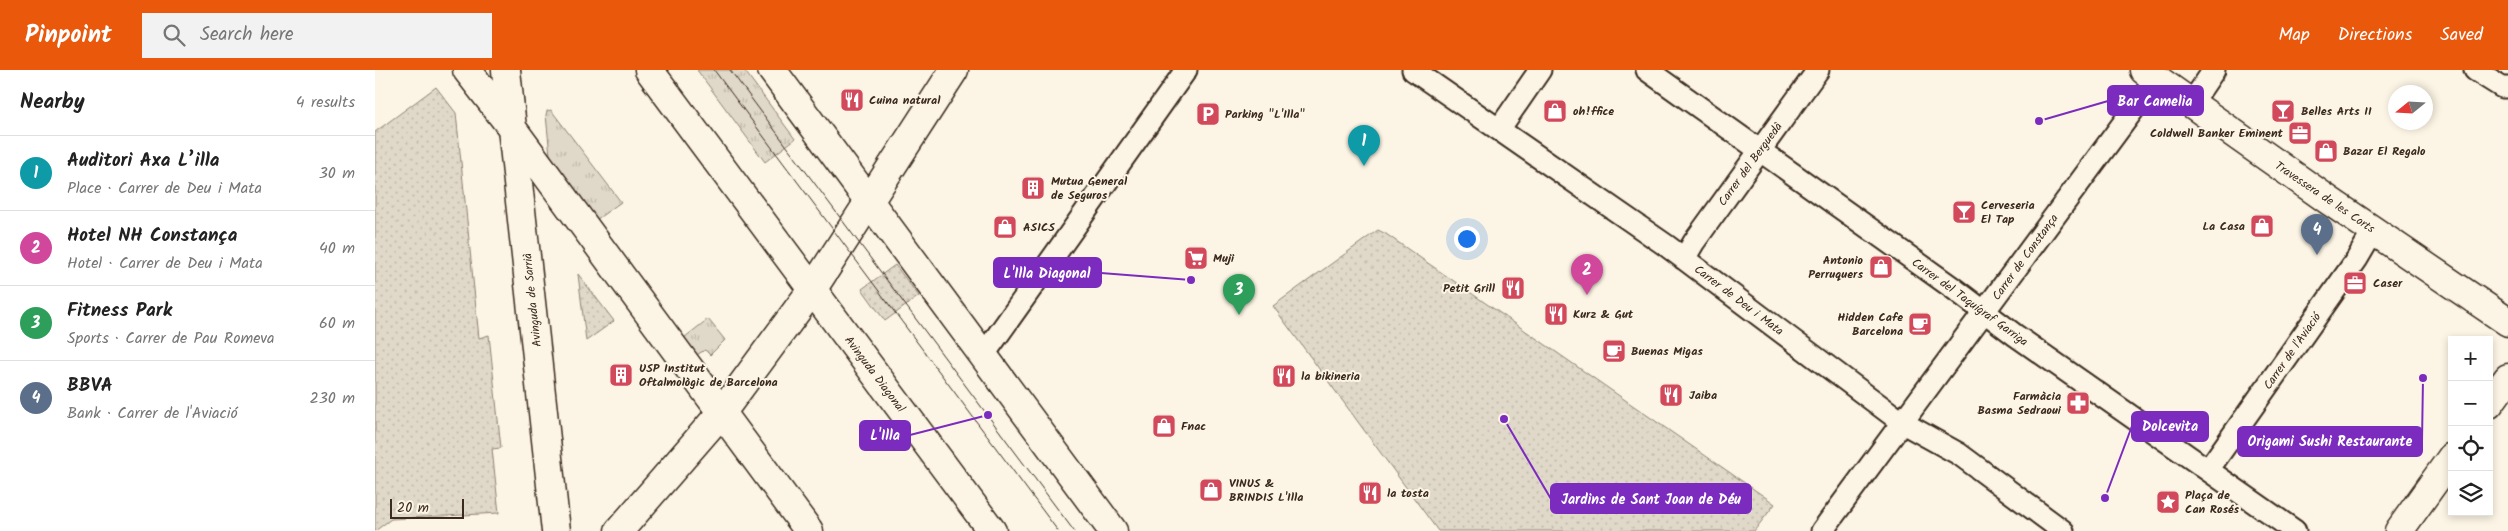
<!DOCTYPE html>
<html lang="en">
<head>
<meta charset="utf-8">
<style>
  :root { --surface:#fff; --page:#f2f2f2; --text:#222; --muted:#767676; --line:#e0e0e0; --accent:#ea580c }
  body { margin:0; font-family:Kalam,sans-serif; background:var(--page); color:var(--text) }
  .controls { position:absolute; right:15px; bottom:15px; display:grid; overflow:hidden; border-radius:0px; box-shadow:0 2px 8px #0003 }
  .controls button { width:45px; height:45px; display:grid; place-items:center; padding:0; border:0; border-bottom:1px solid var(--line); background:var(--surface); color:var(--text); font:25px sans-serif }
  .compass { position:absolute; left:2013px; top:15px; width:45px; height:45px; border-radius:50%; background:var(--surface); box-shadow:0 2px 8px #0003; rotate:252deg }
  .scale { position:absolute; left:15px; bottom:12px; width:74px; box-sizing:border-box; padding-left:5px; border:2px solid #3b2a1e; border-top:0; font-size:14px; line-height:18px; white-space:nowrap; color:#3b2a1e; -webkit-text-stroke:4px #fcf5e5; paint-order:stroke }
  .you { position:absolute; left:1091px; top:168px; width:18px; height:18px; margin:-12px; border:4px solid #fff; border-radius:50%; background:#1a73e8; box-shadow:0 0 0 8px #1a73e833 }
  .badge { display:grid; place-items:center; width:32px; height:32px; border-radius:50%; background:var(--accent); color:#fff; font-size:16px; font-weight:700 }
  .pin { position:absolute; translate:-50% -41px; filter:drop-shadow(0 1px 2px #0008) }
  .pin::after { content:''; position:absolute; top:26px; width:18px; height:15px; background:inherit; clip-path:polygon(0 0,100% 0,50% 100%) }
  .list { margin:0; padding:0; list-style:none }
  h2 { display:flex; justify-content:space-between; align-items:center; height:65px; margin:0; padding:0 20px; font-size:21px }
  h2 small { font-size:16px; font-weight:400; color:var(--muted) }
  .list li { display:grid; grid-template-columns:32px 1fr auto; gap:15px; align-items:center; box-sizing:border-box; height:75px; padding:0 20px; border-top:1px solid var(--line) }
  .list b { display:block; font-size:19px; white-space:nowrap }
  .list p { margin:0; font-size:16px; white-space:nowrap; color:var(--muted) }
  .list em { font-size:16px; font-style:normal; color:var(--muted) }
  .icon { flex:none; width:28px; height:28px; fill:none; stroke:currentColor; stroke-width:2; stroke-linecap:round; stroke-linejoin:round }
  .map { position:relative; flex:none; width:2133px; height:461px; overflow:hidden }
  header { display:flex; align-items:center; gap:30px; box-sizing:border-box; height:70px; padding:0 25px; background:var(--accent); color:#fff }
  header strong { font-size:24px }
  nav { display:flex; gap:28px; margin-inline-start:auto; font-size:18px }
  .search { width:350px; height:45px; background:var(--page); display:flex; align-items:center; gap:12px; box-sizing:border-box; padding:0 18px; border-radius:0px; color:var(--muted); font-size:19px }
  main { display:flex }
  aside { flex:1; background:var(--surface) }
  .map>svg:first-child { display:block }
  .grass { fill:url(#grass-tufts); stroke:#8e8173 }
  .park { fill:url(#park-dots); stroke:#8e8173 }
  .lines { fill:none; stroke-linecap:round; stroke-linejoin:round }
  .minor-casing { stroke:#3b2a1e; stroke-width:25 }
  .secondary-casing { stroke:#3b2a1e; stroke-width:31 }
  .primary-casing { stroke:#3b2a1e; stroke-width:31 }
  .minor { stroke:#fcf5e5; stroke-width:21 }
  .secondary { stroke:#fcf5e5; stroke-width:28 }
  .primary { stroke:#fcf5e5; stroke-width:28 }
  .tram { stroke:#3b2a1e; stroke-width:1 }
  .labels { text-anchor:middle; stroke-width:4; stroke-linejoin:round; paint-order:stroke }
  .poi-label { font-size:12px; font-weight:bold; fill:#3b2a1e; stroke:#fcf5e5; text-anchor:start }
  .street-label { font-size:12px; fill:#3b2a1e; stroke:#fcf5e5 }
  .leader { fill:none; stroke:#7b2cbf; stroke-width:2 }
  .callout-dot { fill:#7b2cbf; stroke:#fcf5e5; stroke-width:2 }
  .callout { fill:#7b2cbf; stroke:#7b2cbf; stroke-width:2 }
  .callout-label { font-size:14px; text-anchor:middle; font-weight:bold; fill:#fff }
</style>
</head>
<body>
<header>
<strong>Pinpoint</strong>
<div class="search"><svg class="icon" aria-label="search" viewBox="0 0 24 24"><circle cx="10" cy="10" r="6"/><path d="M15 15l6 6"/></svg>Search here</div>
<nav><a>Map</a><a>Directions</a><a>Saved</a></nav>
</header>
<main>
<aside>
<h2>Nearby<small>4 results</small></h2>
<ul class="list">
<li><span class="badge" style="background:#0f9aa8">1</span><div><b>Auditori Axa L’illa</b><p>Place · Carrer de Deu i Mata</p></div><em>30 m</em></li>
<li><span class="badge" style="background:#d1479c">2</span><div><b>Hotel NH Constança</b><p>Hotel · Carrer de Deu i Mata</p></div><em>40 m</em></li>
<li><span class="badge" style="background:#2e9e5b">3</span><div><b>Fitness Park</b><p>Sports · Carrer de Pau Romeva</p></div><em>60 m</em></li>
<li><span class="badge" style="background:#5c6f8a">4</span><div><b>BBVA</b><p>Bank · Carrer de l'Aviació</p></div><em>230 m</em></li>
</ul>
</aside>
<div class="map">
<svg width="2133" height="461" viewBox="0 0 2133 461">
  <defs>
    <pattern id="grass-tufts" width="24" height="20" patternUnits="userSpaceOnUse" patternTransform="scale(1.25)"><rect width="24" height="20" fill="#e0d8c8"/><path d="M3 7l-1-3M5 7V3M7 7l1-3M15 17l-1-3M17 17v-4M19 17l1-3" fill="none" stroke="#c1baab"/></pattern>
    <pattern id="park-dots" width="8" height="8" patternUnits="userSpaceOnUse" patternTransform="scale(1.25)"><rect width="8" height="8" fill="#e0d8c8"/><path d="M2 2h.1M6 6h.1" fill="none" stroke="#c1baab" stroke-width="1.8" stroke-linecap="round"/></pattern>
  </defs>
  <rect width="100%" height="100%" fill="#fcf5e5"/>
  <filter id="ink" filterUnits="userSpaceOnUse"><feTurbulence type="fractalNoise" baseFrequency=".02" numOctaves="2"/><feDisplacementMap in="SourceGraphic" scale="10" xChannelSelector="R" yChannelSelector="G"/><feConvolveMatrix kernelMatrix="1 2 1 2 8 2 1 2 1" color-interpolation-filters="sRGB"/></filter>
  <g filter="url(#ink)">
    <path class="grass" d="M322,0h47l51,69 -30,23z
      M176,40l70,92 -28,20 -42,-57 -5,-50 1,-4z
      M333,249l17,21 -15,15 -5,-5 -12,7 -13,-16z"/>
    <path class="park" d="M61,17l20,26 23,225 10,-3 12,113 -9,1 7,64 -108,6 -16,12v-399z
      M1003,160l8,4 389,270 -21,27h-316l-165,-225z
      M520,195l24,31 -34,25 -23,-32z
      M203,204l36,47 -28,20z"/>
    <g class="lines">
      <g class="minor-casing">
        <path id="minor" d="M1038,0l254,176 236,177 56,31 104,77
          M1272,0l306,218 62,47 280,196
          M2100,0l27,17h6
          M1816,34l23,-34
          M1125,58l40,-58
          M1309,189l10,-17 124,-172
          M608,286l203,-286
          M1833,400l149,-211 17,-29
          M1447,461l334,-452"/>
      </g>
      <g class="secondary-casing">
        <path id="secondary" d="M92,0l45,58 44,403
          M397,0l341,461
          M1769,0l187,132 177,120
          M244,461l103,-119 90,-122 142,-220"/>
      </g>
      <g class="primary-casing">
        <path id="primary" d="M131,0l6,58 297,403
          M274,0l343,461
          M2114,334l19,-26
          M2024,461l53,-74"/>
      </g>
      <use href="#minor" class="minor"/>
      <use href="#secondary" class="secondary"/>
      <use href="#primary" class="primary"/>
      <path class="tram" d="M339,0l344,461
        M355,0l344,461"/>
    </g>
  </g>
  <defs>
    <g id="restaurant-square" transform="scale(1.25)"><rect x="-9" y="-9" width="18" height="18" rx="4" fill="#d1495b" stroke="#fcf5e5"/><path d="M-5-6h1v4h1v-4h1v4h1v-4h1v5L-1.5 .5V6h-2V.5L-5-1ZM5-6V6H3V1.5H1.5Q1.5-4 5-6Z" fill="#fff"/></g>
    <g id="shop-square" transform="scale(1.25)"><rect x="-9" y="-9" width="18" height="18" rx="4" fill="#d1495b" stroke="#fcf5e5"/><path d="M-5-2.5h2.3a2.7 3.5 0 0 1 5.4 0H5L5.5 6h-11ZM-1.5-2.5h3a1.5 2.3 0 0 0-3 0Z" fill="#fff"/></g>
    <g id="bar-square" transform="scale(1.25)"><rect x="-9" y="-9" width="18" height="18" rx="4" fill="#d1495b" stroke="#fcf5e5"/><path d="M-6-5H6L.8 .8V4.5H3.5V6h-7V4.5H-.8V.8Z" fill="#fff"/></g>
    <g id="parking-square" transform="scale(1.25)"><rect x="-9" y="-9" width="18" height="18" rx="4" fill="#d1495b" stroke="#fcf5e5"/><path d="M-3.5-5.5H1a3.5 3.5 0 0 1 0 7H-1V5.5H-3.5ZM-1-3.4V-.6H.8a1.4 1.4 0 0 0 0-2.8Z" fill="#fff"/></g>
    <g id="office-square" transform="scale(1.25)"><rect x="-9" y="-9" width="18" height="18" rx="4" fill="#d1495b" stroke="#fcf5e5"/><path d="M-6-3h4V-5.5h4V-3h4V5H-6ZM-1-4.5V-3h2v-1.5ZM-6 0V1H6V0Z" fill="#fff"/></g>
    <g id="building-square" transform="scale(1.25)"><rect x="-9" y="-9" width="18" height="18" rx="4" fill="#d1495b" stroke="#fcf5e5"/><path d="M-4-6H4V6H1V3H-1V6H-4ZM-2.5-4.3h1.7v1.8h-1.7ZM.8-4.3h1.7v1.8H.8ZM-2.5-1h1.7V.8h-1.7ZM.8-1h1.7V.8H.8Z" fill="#fff"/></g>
    <g id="supermarket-square" transform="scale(1.25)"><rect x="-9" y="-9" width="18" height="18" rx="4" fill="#d1495b" stroke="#fcf5e5"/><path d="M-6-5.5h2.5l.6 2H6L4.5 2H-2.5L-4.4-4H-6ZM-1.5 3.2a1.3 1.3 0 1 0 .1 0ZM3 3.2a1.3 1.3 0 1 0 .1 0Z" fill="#fff"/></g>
    <g id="cafe-square" transform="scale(1.25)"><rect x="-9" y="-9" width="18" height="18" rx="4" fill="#d1495b" stroke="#fcf5e5"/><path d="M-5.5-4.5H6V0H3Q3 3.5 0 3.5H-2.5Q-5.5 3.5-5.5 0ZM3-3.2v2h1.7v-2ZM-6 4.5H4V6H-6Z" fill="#fff"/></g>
    <g id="pharmacy-square" transform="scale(1.25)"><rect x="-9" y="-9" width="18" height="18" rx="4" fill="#d1495b" stroke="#fcf5e5"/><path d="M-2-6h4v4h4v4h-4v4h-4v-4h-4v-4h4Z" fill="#fff"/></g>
    <g id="sight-square" transform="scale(1.25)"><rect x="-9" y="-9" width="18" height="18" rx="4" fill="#d1495b" stroke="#fcf5e5"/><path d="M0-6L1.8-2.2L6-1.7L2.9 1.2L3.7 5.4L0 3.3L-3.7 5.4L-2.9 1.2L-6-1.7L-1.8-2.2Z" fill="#fff"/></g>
  </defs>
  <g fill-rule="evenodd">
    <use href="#restaurant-square" x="477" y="30"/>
    <use href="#shop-square" x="1180" y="41"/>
    <use href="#bar-square" x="1908" y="41"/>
    <use href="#parking-square" x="833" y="44"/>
    <use href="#office-square" x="1925" y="63"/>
    <use href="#shop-square" x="1951" y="81"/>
    <use href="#building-square" x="658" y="118"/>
    <use href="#bar-square" x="1589" y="142"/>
    <use href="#shop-square" x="1887" y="156"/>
    <use href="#shop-square" x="630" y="157"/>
    <use href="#supermarket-square" x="821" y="188"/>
    <use href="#shop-square" x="1506" y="197"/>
    <use href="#office-square" x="1980" y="213"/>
    <use href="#restaurant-square" x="1138" y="218"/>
    <use href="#restaurant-square" x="1181" y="244"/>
    <use href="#cafe-square" x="1545" y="254"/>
    <use href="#cafe-square" x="1239" y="281"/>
    <use href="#building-square" x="246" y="305"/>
    <use href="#restaurant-square" x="909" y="306"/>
    <use href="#restaurant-square" x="1296" y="325"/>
    <use href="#pharmacy-square" x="1703" y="333"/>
    <use href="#shop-square" x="789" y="356"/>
    <use href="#shop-square" x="836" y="420"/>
    <use href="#restaurant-square" x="995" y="423"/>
    <use href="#sight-square" x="1793" y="432"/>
  </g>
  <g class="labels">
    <g class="poi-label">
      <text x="494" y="34">Cuina natural</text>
      <text x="1198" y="45">oh!ffice</text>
      <text x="1926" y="45">Belles Arts II</text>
      <text x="850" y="48">Parking "L'Illa"</text>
      <text x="1908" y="67" text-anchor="end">Coldwell Banker Eminent</text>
      <text x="1968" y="85">Bazar El Regalo</text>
      <text x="676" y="115">Mutua General<tspan x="676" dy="14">de Seguros</tspan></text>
      <text x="1606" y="139">Cerveseria<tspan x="1606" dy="14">El Tap</tspan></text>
      <text x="1870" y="160" text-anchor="end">La Casa</text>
      <text x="648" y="161">ASICS</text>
      <text x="838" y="192">Muji</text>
      <text x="1488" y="194" text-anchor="end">Antonio<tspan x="1488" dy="14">Perruquers</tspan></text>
      <text x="1998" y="217">Caser</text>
      <text x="1120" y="222" text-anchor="end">Petit Grill</text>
      <text x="1198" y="248">Kurz &amp; Gut</text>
      <text x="1528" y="251" text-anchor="end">Hidden Cafe<tspan x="1528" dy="14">Barcelona</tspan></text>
      <text x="1256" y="285">Buenas Migas</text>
      <text x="264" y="302">USP Institut<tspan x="264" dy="14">Oftalmològic de Barcelona</tspan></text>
      <text x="926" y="310">la bikineria</text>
      <text x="1314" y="329">Jaiba</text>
      <text x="1686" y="330" text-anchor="end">Farmàcia<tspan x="1686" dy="14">Basma Sedraoui</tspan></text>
      <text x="806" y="360">Fnac</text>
      <text x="854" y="417">VINUS &amp;<tspan x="854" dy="14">BRINDIS L'Illa</tspan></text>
      <text x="1012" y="427">la tosta</text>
      <text x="1810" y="429">Plaça de<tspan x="1810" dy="14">Can Rosés</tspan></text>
    </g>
    <g class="street-label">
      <text transform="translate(1375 94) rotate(-54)" y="4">Carrer del Berguedà</text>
      <text transform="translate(1950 127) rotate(34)" y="4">Travessera de les Corts</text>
      <text transform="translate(1650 187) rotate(-54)" y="4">Carrer de Constança</text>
      <text transform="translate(157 230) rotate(-96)" y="4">Avinguda de Sarrià</text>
      <text transform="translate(1364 230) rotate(37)" y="4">Carrer de Deu i Mata</text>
      <text transform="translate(1595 232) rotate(36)" y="4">Carrer del Taquígraf Garriga</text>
      <text transform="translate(1917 281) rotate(-55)" y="4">Carrer de l'Aviació</text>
      <text transform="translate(500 304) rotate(53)" y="4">Avinguda Diagonal</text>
    </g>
  </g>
  <path class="leader" d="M1664 51L1733 31M816 210L726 203M1730 428L1757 356M613 345L535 365M2048 308L2047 372M1129 349L1176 429"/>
  <g class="callout-dot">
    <circle cx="1664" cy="51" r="5"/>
    <circle cx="816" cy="210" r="5"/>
    <circle cx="1730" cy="428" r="5"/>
    <circle cx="613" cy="345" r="5"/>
    <circle cx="2048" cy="308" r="5"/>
    <circle cx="1129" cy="349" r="5"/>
  </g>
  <g class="callout">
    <rect x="1733" y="16" width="95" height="29" rx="5"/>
    <rect x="619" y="188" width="107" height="29" rx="5"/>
    <rect x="1757" y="342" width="76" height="29" rx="5"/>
    <rect x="485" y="351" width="50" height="29" rx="5"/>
    <rect x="1863" y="357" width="184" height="29" rx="5"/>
    <rect x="1176" y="414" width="200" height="29" rx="5"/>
  </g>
  <g class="callout-label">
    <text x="1780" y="36">Bar Camelia</text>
    <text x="672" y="208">L'Illa Diagonal</text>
    <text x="1795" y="361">Dolcevita</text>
    <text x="510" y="370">L'Illa</text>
    <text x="1955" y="376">Origami Sushi Restaurante</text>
    <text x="1276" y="434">Jardins de Sant Joan de Déu</text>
  </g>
</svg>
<div class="controls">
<button>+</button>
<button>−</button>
<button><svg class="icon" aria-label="locate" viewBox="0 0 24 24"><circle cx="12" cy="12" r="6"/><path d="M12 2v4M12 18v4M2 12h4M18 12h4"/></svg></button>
<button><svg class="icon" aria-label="layers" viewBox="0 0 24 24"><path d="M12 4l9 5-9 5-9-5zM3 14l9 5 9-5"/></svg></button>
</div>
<svg class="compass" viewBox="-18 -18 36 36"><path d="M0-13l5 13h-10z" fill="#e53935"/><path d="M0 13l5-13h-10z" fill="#767676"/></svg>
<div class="scale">20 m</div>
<div class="you"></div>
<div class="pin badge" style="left:989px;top:96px;background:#0f9aa8">1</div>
<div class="pin badge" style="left:1212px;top:225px;background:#d1479c">2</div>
<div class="pin badge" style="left:864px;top:245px;background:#2e9e5b">3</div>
<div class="pin badge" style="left:1942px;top:185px;background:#5c6f8a">4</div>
</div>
</main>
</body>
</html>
